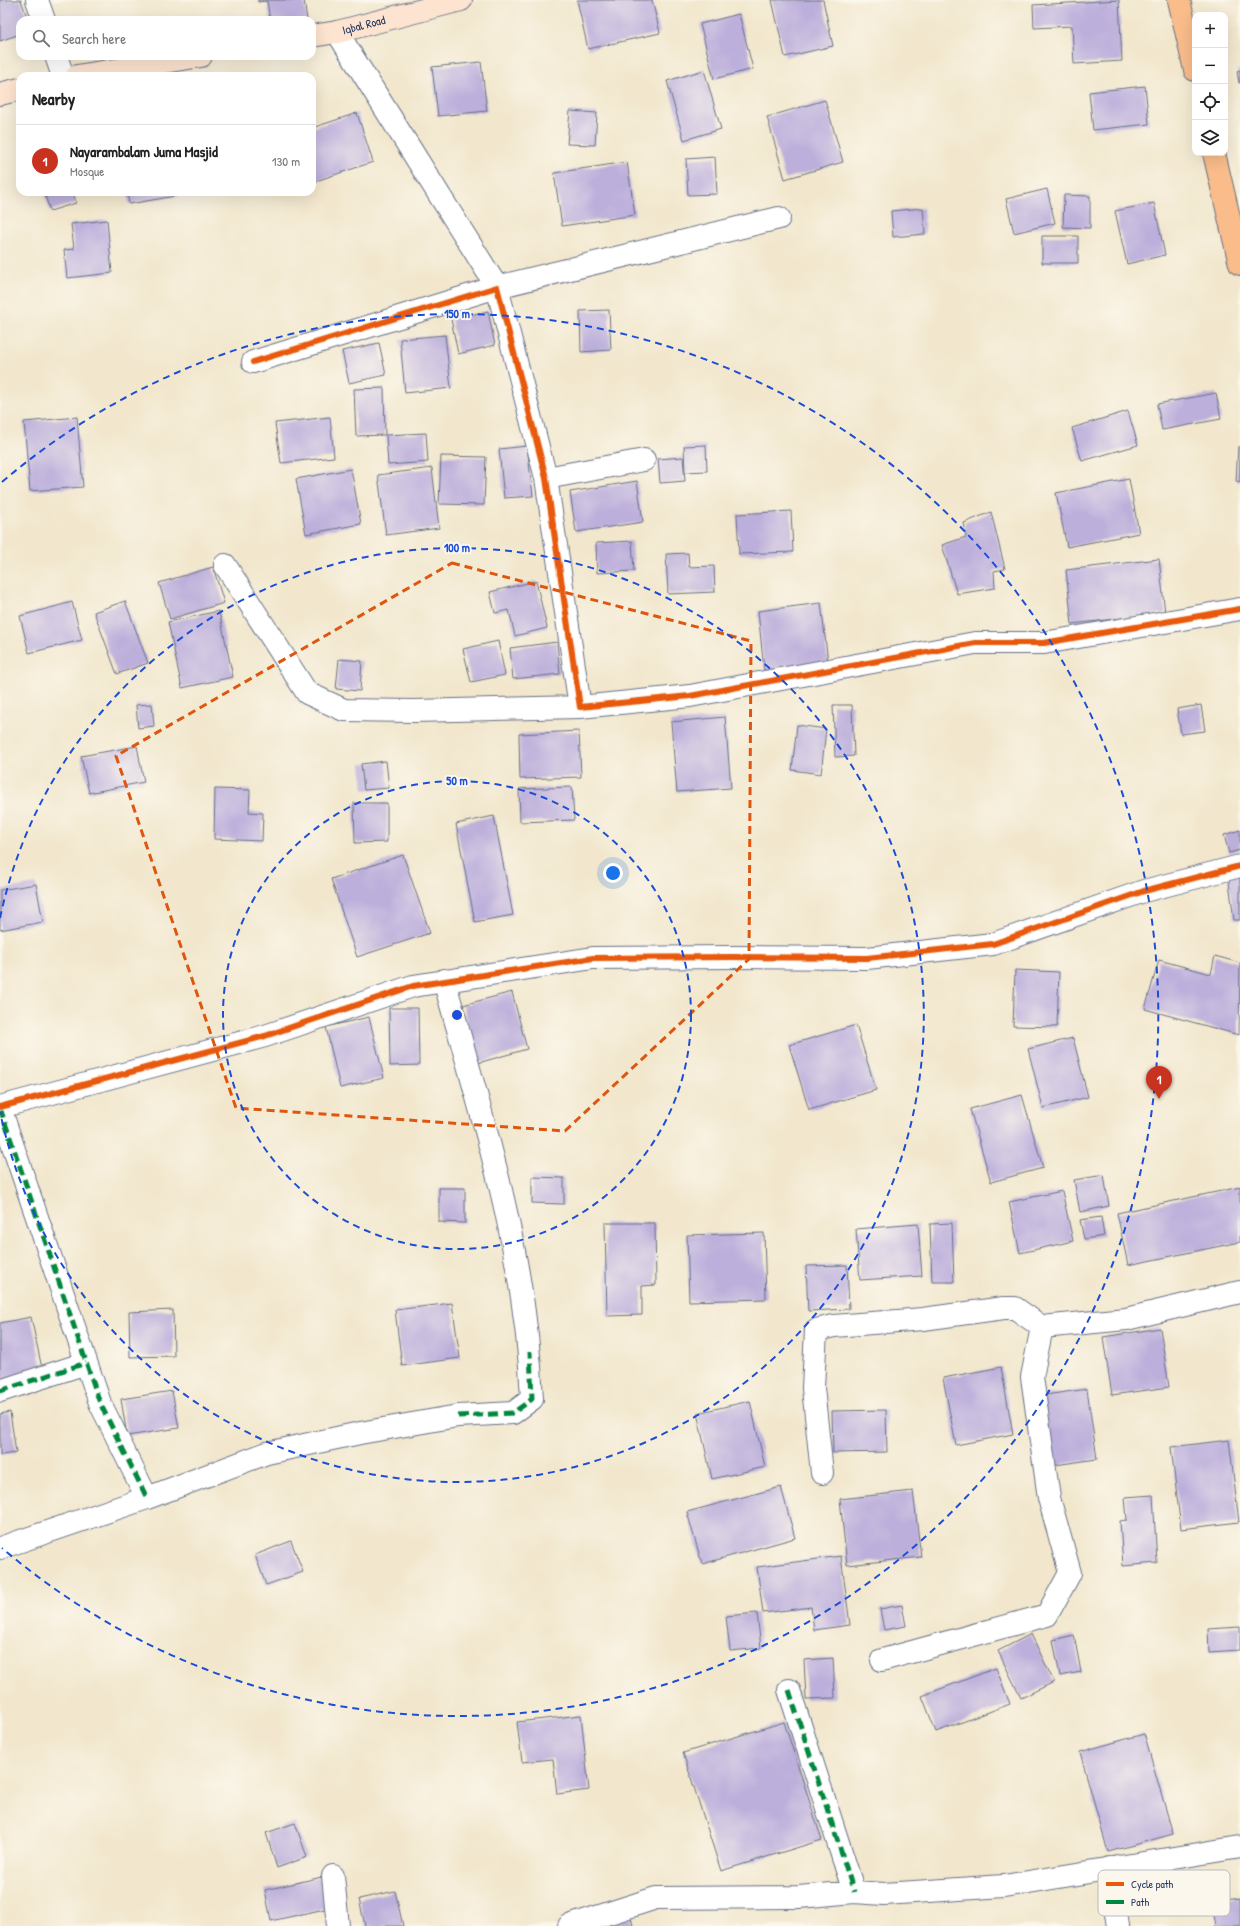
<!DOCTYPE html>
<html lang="en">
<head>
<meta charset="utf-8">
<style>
  :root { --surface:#fff; --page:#f2f2f2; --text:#222; --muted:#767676; --line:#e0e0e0; --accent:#c8321e }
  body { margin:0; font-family:"Patrick Hand",sans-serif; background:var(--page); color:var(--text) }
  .controls { position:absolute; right:12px; top:12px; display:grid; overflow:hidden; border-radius:8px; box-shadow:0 4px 16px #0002 }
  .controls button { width:36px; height:36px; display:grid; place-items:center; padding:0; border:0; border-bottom:1px solid var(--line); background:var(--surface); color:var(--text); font:20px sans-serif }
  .you { position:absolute; left:613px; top:873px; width:14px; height:14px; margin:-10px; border:3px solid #fff; border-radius:50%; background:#1a73e8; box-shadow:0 0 0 6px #1a73e833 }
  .badge { display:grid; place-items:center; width:26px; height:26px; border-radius:50%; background:var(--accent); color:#fff; font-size:13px; font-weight:700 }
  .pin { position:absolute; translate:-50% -33px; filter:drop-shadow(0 1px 2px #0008) }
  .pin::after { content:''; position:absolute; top:21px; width:14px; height:12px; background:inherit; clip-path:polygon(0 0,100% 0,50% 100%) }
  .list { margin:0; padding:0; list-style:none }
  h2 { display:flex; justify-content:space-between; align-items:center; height:52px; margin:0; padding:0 16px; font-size:17px }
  h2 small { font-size:13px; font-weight:400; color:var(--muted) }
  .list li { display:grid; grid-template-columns:26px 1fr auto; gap:12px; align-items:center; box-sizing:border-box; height:72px; padding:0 16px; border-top:1px solid var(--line) }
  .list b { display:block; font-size:15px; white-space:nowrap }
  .list p { margin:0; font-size:13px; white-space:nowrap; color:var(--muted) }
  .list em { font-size:13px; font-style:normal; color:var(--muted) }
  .icon { flex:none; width:22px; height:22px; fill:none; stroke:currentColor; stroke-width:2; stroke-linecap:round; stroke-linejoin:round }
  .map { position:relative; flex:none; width:1240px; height:1926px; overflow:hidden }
  .search { position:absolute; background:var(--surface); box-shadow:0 4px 16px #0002; left:16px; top:16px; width:300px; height:44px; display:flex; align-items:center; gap:10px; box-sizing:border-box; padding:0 14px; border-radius:12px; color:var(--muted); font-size:15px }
  .panel { position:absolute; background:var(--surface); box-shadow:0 4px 16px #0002; left:16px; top:72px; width:300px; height:124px; border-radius:12px }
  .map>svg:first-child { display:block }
  .building { fill:#bcafdb }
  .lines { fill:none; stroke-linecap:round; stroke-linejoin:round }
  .minor-casing { stroke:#666f85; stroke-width:24 }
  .secondary-casing { stroke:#666f85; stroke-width:24 }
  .primary-casing { stroke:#666f85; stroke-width:24 }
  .minor { stroke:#fff; stroke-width:22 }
  .secondary { stroke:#fde4d0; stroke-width:22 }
  .primary { stroke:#f9bc8a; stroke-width:22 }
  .quiet { stroke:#00873e; stroke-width:5; stroke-dasharray:10 5; stroke-linecap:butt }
  .cycleway-casing { stroke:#fbf7ec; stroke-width:8 }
  .cycleway { stroke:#e8590c; stroke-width:6 }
  .marked { fill:none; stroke:#de5710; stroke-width:3; stroke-dasharray:8 5; stroke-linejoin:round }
  .ring { fill:none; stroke:#1d4ed8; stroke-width:2; stroke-dasharray:7 5 }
  .labels { text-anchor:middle; stroke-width:4; stroke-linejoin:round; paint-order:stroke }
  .street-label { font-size:12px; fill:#1b2f5e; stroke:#fbf7ec }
  .key { fill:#fbf7ec; stroke:#b8bbc1; stroke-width:1 }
  .key-label { font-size:11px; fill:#1b2f5e }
  .centre { fill:#1d4ed8; stroke:#fbf7ec; stroke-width:2 }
  .ring-label { font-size:12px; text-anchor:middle; font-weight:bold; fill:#1d4ed8; stroke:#fbf7ec; stroke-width:4; stroke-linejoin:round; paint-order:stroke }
</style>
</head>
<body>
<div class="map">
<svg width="1240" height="1926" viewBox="0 0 1240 1926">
  <rect width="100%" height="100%" fill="#fbf7ec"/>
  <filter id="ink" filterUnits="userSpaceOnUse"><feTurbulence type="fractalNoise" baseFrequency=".025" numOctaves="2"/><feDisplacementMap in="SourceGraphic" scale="8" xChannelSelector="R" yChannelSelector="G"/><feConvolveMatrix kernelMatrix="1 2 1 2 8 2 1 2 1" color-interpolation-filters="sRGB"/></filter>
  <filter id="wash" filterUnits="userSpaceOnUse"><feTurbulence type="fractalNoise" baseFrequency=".012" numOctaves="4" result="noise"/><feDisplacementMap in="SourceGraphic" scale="16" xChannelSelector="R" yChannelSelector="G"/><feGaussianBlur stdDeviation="0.9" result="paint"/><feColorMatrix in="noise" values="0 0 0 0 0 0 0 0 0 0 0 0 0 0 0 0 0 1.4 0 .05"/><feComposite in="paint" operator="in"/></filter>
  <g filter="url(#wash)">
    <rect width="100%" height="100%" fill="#f2e7cd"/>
    <g id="blocks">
      <path class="building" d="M0,0h21l7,20h-8v14l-20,7z
        M258,0h46l3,20h-37l-3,-19 -9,1z
        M577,0h75l8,33 -72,16z
        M772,0h51l10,46 -48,11z
        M1119,0l3,61 -48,3 -2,-38 -38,2 -1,-23z
        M739,14l14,55 -39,10 -14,-55z
        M481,62l6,49 -49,5 -6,-49z
        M704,70l17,59 -37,11 -17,-59z
        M1240,70v13h-1l-2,-12z
        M1145,86l4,38 -56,6 -4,-38z
        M825,100l18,62 -58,17 -18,-62z
        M570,111l27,2 -2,32 -28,-1z
        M357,113l16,49 -60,20 -1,-54z
        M715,157l2,37 -29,1 -2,-36z
        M627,162l8,53 -73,11 -8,-53z
        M1047,189l8,34 -41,10 -8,-34z
        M44,192h29l3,11 -26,8z
        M127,192h66v1l-64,11z
        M1064,195l26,1v32l-27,-1z
        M1154,203l11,52 -38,9 -12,-53z
        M923,208l2,26 -32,3 -2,-26z
        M107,220l5,53 -45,5 -3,-28 10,-1 -3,-25z
        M1042,236h36v27h-36z
        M609,310l2,40 -30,2 -1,-41z
        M488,311l7,34 -37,9 -7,-35z
        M445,335l6,53 -46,5 -5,-54z
        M379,343l7,32 -37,8 -7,-32z
        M384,388l1,47 -29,1 -2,-47z
        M1216,393l5,26 -59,11 -5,-26z
        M1128,411l10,34 -56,16 -10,-33z
        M77,417l6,70 -53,4 -6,-69z
        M330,417l4,40 -53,6 -6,-40z
        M426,433l2,29 -40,3 -2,-30z
        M706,445l1,26 -22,1 -1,-26z
        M527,446l6,50 -29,2 -5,-49z
        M1238,447h2v35l-4,-1z
        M441,456l45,1 -2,48 -45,-1z
        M683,457l2,24 -25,2 -2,-24z
        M432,468l7,60 -53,7 -8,-60z
        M351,469l10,55 -55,10 -10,-55z
        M1129,479l10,54 -72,14 -11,-54z
        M637,481l6,41 -67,10 -6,-40z
        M791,511l2,41 -54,2 -2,-40z
        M991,512l14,57 -11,2 1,17 -38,6 -15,-49 24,-8 -2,-14z
        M632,541l2,30 -37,2 -1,-30z
        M688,553l1,14 25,-1 1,26 -47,2 -2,-40z
        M1159,559l6,54 -93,11 -6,-54z
        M213,567l11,36 -54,16 -11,-36z
        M536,581l11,47 -32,8 -6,-26 -14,3 -5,-21z
        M125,601l23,62 -31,11 -23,-62z
        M72,602l10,38 -53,13 -9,-37z
        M821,603l7,59 -64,8 -6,-59z
        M219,611l14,66 -51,11 -14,-66z
        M498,641l7,34 -34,7 -8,-33z
        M557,642l3,32 -47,5 -3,-31z
        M339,659l23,2 -2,30 -24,-2z
        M152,704l2,22 -16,2 -2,-23z
        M833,705h19l2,51 -19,1z
        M1201,705l4,26 -24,3 -4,-25z
        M725,717l6,71 -54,4 -6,-70z
        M797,725l29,4 -5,45 -29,-4z
        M579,731l2,46 -61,2 -1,-45z
        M137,746l7,36 -55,11 -8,-37z
        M386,761l3,27 -25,2 -3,-26z
        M572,787l2,33 -54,2 -1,-33z
        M215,789l35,1 -1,22 14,1 -1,28 -48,-2z
        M354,803h33v39l-32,1z
        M494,816l19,99 -38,7 -19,-98z
        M1240,830v20l-11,3 -5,-18z
        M403,855l27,78 -73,24 -26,-78z
        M1240,874v46h-6l-6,-45z
        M36,884l7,38 -43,8v-40z
        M1215,956l25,7 -1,72 -94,-26 14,-49 52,14z
        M1015,970l44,2 -2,55 -44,-1z
        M512,992l15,57 -49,14 -15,-58z
        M389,1008h29l1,57 -29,1z
        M369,1017l15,61 -44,10 -14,-61z
        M856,1025l20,65 -67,20 -20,-65z
        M1073,1038l15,59 -45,11 -15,-59z
        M1022,1095l21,73 -52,14 -21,-73z
        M1104,1175l5,31 -29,6 -6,-32z
        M532,1177l32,1v26l-32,-1z
        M1240,1187v55l-112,23 -11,-52z
        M439,1188h26v35l-26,-1z
        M1062,1191l11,50 -53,12 -11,-51z
        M1101,1217l3,19 -20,3 -4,-19z
        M605,1223h50l1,62 -14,1v29l-35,1z
        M952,1223l2,59h-22l-2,-58z
        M918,1224l4,52 -62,4 -4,-51z
        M764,1233l2,66 -77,2 -2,-66z
        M847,1265l2,44 -41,2 -2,-45z
        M452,1303l8,55 -58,8 -7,-56z
        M173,1310l1,46 -44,1 -1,-45z
        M31,1317l12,56 -43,9v-59z
        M1160,1328l9,59 -57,8 -9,-58z
        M1001,1367l12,67 -57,11 -13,-67z
        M1087,1389l10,70 -49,7 -10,-70z
        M172,1391l7,37 -52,8 -6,-37z
        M750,1401l15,66 -53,12 -15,-66z
        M886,1410l1,42 -54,1 -1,-42z
        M10,1412l6,41 -16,2v-41z
        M1229,1440l10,82 -58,7 -10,-82z
        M781,1487l14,51 -93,26 -15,-52z
        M913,1491l8,66 -74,8 -7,-66z
        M1153,1495l4,68 -34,3 -3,-45 7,-1 -2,-23z
        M291,1541l12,31 -37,13 -11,-30z
        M841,1556l9,69 -36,5 -3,-23 -48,6 -6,-46z
        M902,1605l4,21 -22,4 -4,-21z
        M757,1613l4,35 -31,3 -4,-35z
        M1240,1627v23l-31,2 -1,-23z
        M1031,1634l23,48 -33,16 -23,-47z
        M1074,1635l7,37 -21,4 -7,-36z
        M833,1658l2,40 -29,1 -2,-39z
        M996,1668l14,36 -74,28 -14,-36z
        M581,1715l8,75 -32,4 -4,-35 -31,3 -5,-40z
        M784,1722l38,118 -101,31 -38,-118z
        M1144,1734l29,100 -65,18 -28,-100z
        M295,1823l12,34 -30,11 -11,-35z
        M322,1877l7,31 -58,13 -6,-31z
        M395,1891l8,35h-38l-6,-27z
        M1240,1897v29h-23l-4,-25z
        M631,1917l2,9h-38z"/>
    </g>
  </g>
  <g filter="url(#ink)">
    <use href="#blocks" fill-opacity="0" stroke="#666f85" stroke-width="1"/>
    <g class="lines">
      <g class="minor-casing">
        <path id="minor" d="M37,0l7,20
          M337,32l160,255 282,-69
          M56,56l7,20
          M253,362l244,-75 49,191 34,229 110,-11 285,-53h69l196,-34
          M546,478l98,-18
          M225,565l82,128 37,17 70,1 166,-4
          M0,1107l265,-71 148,-50 180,-28 140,-1 134,1 126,-14 151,-53 96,-25
          M0,1108l100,295 47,95
          M0,1391l86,-28
          M822,1473l-9,-85 3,-58 18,-4 89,-7 81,-11h11l27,19 84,-8 114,-27
          M0,1548l147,-50 120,-45 93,-20 98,-17 55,-3 19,-14c-6,-145 -49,-280 -88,-419
          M882,1660l165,-45 23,-42 -21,-75 -17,-121 10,-50
          M789,1690l65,202
          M1109,1868l9,58
          M333,1876l5,50
          M569,1926l87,-28 143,-1 55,-5 30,2 120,-8 236,-39"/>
      </g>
      <g class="secondary-casing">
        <g id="secondary">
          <path id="s1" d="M312,36l25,-4 124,-32"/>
          <path d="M77,76l124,-20"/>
          <path d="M0,94l20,-5"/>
        </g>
      </g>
      <g class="primary-casing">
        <path id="primary" d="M1179,0l16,70
          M1214,153l26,111"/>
      </g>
      <use href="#minor" class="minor"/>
      <use href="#secondary" class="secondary"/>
      <use href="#primary" class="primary"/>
      <path class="quiet" d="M0,1108l100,295 47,95
        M0,1391l86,-28
        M458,1416l55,-3 19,-14 -2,-47
        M789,1690l65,202"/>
      <g class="cycleway-casing">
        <path id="cycleway" d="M253,362l244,-75 49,191 34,229 110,-11 285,-53h69l196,-34
          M0,1107l265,-71 148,-50 180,-28 140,-1 134,1 126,-14 151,-53 96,-25"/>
      </g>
      <use href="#cycleway" class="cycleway"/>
    </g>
  </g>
  <path class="marked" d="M452,563l299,78 -2,318 -184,172 -329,-23 -120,-352z"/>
  <g class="ring">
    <circle cx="457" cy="1015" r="234"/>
    <path d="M0 918A467 467 0 1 1 0 1112"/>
    <path d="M2 482A701 701 0 1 1 2 1548"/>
  </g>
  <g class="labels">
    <g class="street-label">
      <text dy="4" stroke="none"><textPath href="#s1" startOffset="53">Iqbal Road</textPath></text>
    </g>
  </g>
  <rect x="1098" y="1870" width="132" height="46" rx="6" class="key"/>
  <rect x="1106" y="1882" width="18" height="4" fill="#e8590c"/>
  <rect x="1106" y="1900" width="18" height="4" fill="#00873e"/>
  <g class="key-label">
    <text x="1131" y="1888">Cycle path</text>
    <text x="1131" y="1906">Path</text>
  </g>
  <circle cx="457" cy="1015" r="6" class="centre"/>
  <g class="ring-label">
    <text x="457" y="318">150 m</text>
    <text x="457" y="552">100 m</text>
    <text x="457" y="785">50 m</text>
  </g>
</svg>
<div class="controls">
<button>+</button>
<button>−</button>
<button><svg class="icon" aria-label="locate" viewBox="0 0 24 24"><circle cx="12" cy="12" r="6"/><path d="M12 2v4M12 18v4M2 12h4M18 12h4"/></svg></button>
<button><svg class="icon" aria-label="layers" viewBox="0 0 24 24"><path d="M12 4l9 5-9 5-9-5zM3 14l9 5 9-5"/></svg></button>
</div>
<div class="you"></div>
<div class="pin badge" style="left:1159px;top:1099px">1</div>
<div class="search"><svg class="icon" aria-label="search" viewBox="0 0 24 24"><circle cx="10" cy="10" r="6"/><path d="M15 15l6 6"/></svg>Search here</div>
<section class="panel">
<h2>Nearby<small></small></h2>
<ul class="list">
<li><span class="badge">1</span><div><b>Nayarambalam Juma Masjid</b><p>Mosque</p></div><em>130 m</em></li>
</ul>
</section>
</div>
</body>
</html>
